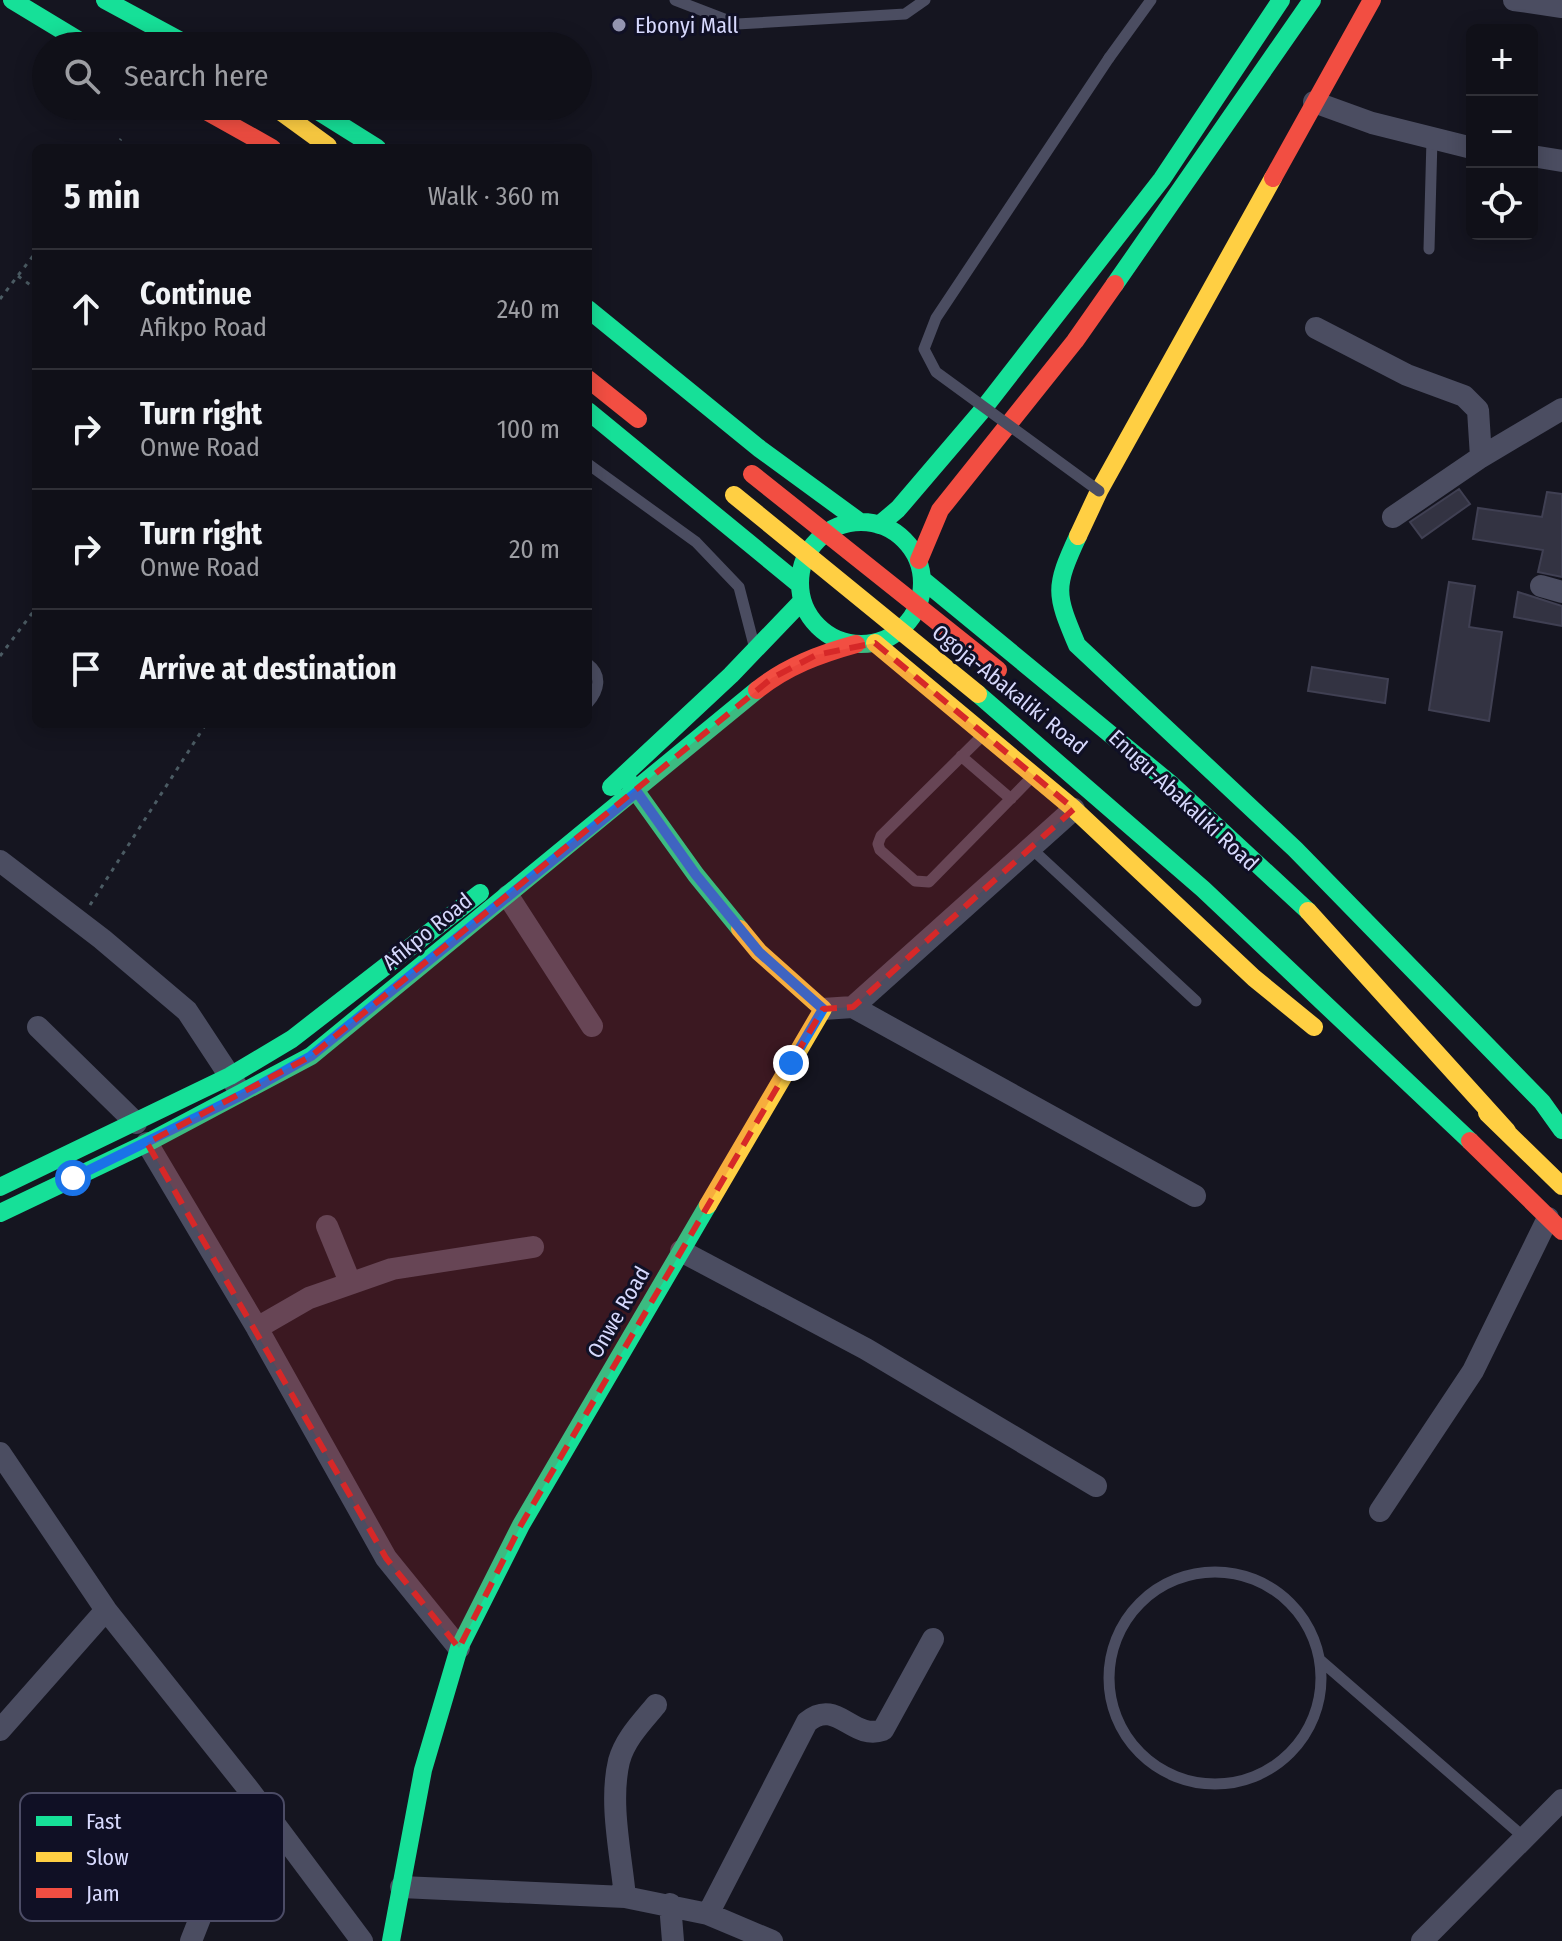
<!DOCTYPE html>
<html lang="en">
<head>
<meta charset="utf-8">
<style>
  :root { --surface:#101018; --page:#1e1e25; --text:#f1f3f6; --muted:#9c9da2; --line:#303037 }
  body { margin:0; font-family:"Fira Sans Condensed",sans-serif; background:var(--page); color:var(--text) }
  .controls { position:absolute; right:24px; top:24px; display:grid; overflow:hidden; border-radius:12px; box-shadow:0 4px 20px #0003 }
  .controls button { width:72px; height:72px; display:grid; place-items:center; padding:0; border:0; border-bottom:2px solid var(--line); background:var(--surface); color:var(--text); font:40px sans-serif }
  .stop { position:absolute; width:24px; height:24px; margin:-18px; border:6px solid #1a73e8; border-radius:50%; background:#fff }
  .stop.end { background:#1a73e8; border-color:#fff; box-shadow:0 2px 8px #0008 }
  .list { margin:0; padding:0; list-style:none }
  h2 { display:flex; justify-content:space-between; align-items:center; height:104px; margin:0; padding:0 32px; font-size:34px }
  h2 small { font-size:26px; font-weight:400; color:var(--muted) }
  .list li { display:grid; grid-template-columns:52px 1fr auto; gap:24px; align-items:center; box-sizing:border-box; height:120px; padding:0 32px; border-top:2px solid var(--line) }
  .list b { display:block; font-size:30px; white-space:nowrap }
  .list p { margin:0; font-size:26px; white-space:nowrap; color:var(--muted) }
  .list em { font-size:26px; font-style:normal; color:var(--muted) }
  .icon { flex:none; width:44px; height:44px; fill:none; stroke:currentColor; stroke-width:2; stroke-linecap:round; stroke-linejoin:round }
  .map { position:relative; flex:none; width:1562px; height:1941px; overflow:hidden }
  .search { position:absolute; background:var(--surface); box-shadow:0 4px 20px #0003; left:32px; top:32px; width:560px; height:88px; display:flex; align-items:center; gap:20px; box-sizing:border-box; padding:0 28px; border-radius:44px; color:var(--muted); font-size:30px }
  .panel { position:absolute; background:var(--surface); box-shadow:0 4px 20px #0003; left:32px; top:144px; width:560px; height:584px; border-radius:12px }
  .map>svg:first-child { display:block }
  .building { fill:#333342; stroke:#404053; stroke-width:2 }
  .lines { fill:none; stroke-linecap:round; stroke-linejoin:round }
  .path { stroke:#4b5b63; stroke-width:3; stroke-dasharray:4 6; stroke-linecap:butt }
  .lane { stroke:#4b4d61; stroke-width:11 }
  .street { stroke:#4b4d61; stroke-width:22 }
  .fast { stroke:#16e098; stroke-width:18 }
  .slow { stroke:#ffcf43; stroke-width:18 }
  .jam { stroke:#f24e42; stroke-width:18 }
  .lane-bridge { stroke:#4b4d61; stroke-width:11 }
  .slow-bridge { stroke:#ffcf43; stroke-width:18 }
  .jam-bridge { stroke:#f24e42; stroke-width:18 }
  .route { stroke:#1a73e8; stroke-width:10 }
  .marked { fill:#d62828; fill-opacity:0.2; stroke:#d62828; stroke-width:6; stroke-dasharray:16 10; stroke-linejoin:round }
  .poi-dot { fill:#9394b0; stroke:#101025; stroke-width:3 }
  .labels { text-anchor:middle; stroke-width:6; stroke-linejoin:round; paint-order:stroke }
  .poi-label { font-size:22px; fill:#d7d9fd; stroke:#101025; text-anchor:start }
  .street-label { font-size:22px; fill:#d7d9fd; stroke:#101025 }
  .key { fill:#101025; stroke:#4c4c66; stroke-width:2 }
  .key-label { font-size:22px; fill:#d7d9fd }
</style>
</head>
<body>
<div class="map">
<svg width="1562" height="1941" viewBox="0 0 1562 1941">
  <rect width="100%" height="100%" fill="#151520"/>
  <path class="building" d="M1459,489l11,15 -48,34 -12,-16z
    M1547,492l15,2v83l-24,-5 5,-22 -70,-11 5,-31 64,9z
    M1449,582l26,4 -6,41 33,5 -13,89 -60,-11z
    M1518,592l44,14v20l-48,-9z
    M1312,667l76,12 -3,24 -77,-12z"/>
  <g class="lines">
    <path class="path" d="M114,148l7,-9
      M18,276l18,13
      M0,299l36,-47
      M0,656l36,-48
      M90,905l116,-181"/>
    <path class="lane" d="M675,0l62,24 168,-10 20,-14
      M1109,58l42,-58
      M1429,249l3,-110
      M588,464l108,78 43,45 15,58
      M588,664c15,11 11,27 0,39
      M980,738l-99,98 -3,8 2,6 35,31 14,1 101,-103
      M961,756l50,43
      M1033,850l163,151
      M1109 1678a106 106 0 1 1 212 0a106 106 0 1 1-212 0Z
      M1320,1660l206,179"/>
    <path class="street" d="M1514,0l48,7
      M1314,102l58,21 100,25
      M1532,156l30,5
      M1316,328l91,47 57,21 14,14 3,47
      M1393,517l88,-60 81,-48
      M1541,586l21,6
      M0,861l102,78 85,72 50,76
      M508,896l84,130
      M853,1007l342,189
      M823,1009l30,-2 221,-198
      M38,1027l98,96
      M147,1143l110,185 129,230 73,90
      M327,1226l23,56
      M681,1251l185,98 230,137
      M257,1328l52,-30 83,-29 141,-22
      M0,1453l106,157 144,181 112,150
      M1380,1511l93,-140 75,-153
      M0,1730l106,-120
      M401,1887l224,10 83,17 64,27
      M625,1897c-4,-43 -16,-94 -6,-136 6,-22 23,-39 37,-56
      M670,1904l3,37
      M708,1914l99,-192c30,-25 45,19 76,8l50,-91
      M191,1941l59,-150
      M1422,1941l140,-141"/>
    <path class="fast" d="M12,0l76,46
      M105,0l85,46
      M310,106l67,42
      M1115,284l197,-284
      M588,309l172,140 100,73
      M588,411l212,174
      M800 583a61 61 0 1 1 122 0a61 61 0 1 1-122 0Z
      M879,525l19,-16 82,-96 182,-234 119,-179
      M1078,536c-24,52 -23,57 -1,109l218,204 247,253 20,28
      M923,580l249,205 136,126
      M978,694l225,195 267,252
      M625,776l71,99 44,54
      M611,787l120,-112 71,-74
      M0,1187l230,-111 62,-37 188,-146
      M0,1213l147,-70 164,-87 446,-366
      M391,1941l32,-171 36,-122 62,-123 187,-320"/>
    <path class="slow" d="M273,106l55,40
      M1078,536l21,-45 174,-313
      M875,643l199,166 180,169 60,49
      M1308,911l199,220
      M1487,1113l75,73
      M708,1205l115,-196 -64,-57 -19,-23"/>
    <path class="jam" d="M197,106l75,42
      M1273,178l99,-178
      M588,379l50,40
      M919,560l21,-50 135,-169 40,-57
      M757,690c30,-24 63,-36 99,-46
      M1470,1141l92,90"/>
    <path class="lane-bridge" d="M1099,491l-163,-119 -12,-23 12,-31 173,-260"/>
    <path class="slow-bridge" d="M734,495l244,199"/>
    <path class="jam-bridge" d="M752,474l246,196"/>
  </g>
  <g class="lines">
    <path class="route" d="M73,1178l169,-83 69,-39 326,-264 59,83 63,77 64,57 -32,54"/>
  </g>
  <path class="marked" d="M875,643l199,166 -221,198 -30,2 -302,516 -62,123 -73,-90 -239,-415 164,-87 461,-378 44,-23z"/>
  <circle class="poi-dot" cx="619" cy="25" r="8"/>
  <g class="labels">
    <g class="poi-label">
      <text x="635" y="33">Ebonyi Mall</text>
    </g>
    <g class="street-label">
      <text transform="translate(1010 689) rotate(39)" y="8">Ogoja-Abakaliki Road</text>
      <text transform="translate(1184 800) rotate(43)" y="8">Enugu-Abakaliki Road</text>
      <text transform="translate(427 931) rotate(-39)" y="8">Afikpo Road</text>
      <text transform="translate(618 1312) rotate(-60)" y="8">Onwe Road</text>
    </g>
  </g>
  <rect x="20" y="1793" width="264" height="128" rx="12" class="key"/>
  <rect x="36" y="1816" width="36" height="10" fill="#16e098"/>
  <rect x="36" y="1852" width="36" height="10" fill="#ffcf43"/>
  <rect x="36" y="1888" width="36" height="10" fill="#f24e42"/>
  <g class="key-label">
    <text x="86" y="1829">Fast</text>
    <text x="86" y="1865">Slow</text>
    <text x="86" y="1901">Jam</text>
  </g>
</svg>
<div class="controls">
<button>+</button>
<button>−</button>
<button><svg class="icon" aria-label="locate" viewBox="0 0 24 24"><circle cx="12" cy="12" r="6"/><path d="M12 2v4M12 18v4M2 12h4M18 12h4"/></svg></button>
</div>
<div class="stop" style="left:73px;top:1178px"></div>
<div class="stop end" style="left:791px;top:1063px"></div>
<div class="search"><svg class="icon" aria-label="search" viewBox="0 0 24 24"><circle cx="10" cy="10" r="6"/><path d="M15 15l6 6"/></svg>Search here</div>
<section class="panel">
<h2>5 min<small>Walk · 360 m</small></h2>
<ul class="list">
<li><svg class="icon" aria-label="ahead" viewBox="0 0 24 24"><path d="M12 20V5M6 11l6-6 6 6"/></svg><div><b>Continue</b><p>Afikpo Road</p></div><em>240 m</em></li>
<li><svg class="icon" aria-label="right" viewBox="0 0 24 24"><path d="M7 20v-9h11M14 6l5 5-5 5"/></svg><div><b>Turn right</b><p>Onwe Road</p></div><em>100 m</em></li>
<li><svg class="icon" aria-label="right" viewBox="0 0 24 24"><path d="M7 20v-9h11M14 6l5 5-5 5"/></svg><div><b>Turn right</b><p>Onwe Road</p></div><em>20 m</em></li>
<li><svg class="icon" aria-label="arrive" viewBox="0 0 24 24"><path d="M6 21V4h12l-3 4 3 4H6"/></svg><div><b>Arrive at destination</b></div></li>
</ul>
</section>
</div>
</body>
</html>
